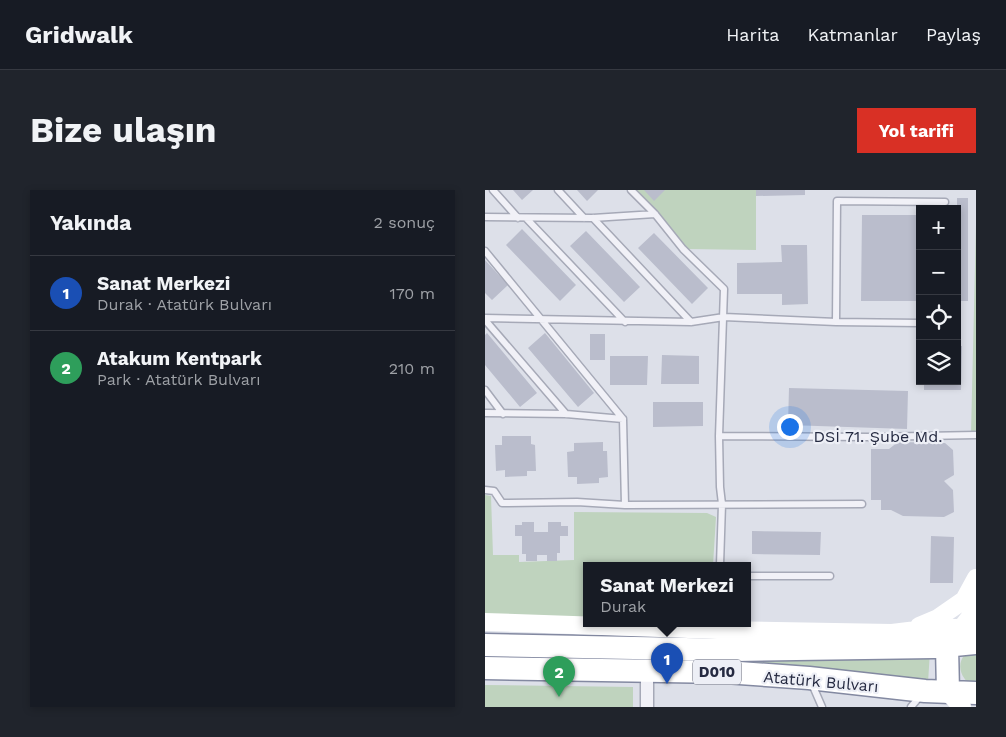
<!DOCTYPE html>
<html lang="tr">
<head>
<meta charset="utf-8">
<style>
  :root { --surface:#171b24; --page:#20242c; --text:#f1f3f6; --muted:#9ea1a6; --line:#363941; --accent:#d93025 }
  body { margin:0; font-family:"Work Sans",sans-serif; background:var(--page); color:var(--text) }
  .controls { position:absolute; right:15px; top:15px; display:grid; overflow:hidden; border-radius:0px; box-shadow:0 2px 8px #0003 }
  .controls button { width:45px; height:45px; display:grid; place-items:center; padding:0; border:0; border-bottom:1px solid var(--line); background:var(--surface); color:var(--text); font:25px sans-serif }
  .you { position:absolute; left:304px; top:236px; width:18px; height:18px; margin:-12px; border:4px solid #fff; border-radius:50%; background:#1a73e8; box-shadow:0 0 0 8px #1a73e833 }
  .badge { display:grid; place-items:center; width:32px; height:32px; border-radius:50%; background:var(--accent); color:#fff; font-size:16px; font-weight:700 }
  .pin { position:absolute; translate:-50% -41px; filter:drop-shadow(0 1px 2px #0008) }
  .pin::after { content:''; position:absolute; top:26px; width:18px; height:15px; background:inherit; clip-path:polygon(0 0,100% 0,50% 100%) }
  .popup { position:absolute; left:98px; top:372px; width:168px; height:65px; box-sizing:border-box; display:grid; place-content:center; border-radius:0px; background:var(--surface); filter:drop-shadow(0 1px 4px #0005); font-size:16px; white-space:nowrap; color:var(--muted) }
  .popup b { font-size:19px; color:var(--text) }
  .popup::after { content:''; position:absolute; left:50%; top:100%; margin-left:-10px; border:10px solid transparent; border-top-color:var(--surface) }
  .list { margin:0; padding:0; list-style:none }
  h2 { display:flex; justify-content:space-between; align-items:center; height:65px; margin:0; padding:0 20px; font-size:21px }
  h2 small { font-size:16px; font-weight:400; color:var(--muted) }
  .list li { display:grid; grid-template-columns:32px 1fr auto; gap:15px; align-items:center; box-sizing:border-box; height:75px; padding:0 20px; border-top:1px solid var(--line) }
  .list b { display:block; font-size:19px; white-space:nowrap }
  .list p { margin:0; font-size:16px; white-space:nowrap; color:var(--muted) }
  .list em { font-size:16px; font-style:normal; color:var(--muted) }
  .icon { flex:none; width:28px; height:28px; fill:none; stroke:currentColor; stroke-width:2; stroke-linecap:round; stroke-linejoin:round }
  .map { position:relative; flex:none; width:491px; height:517px; overflow:hidden; border-radius:0px }
  header { display:flex; align-items:center; gap:30px; box-sizing:border-box; height:70px; padding:0 25px; background:var(--surface); border-bottom:1px solid var(--line) }
  header strong { font-size:24px }
  nav { display:flex; gap:28px; margin-inline-start:auto; font-size:18px }
  .intro { display:flex; align-items:center; justify-content:space-between; box-sizing:border-box; height:120px; padding:0 30px }
  h1 { margin:0; font-size:35px }
  .button { padding:12px 22px; border-radius:0px; background:var(--accent); color:#fff; font-size:18px; font-weight:700 }
  main { display:flex; gap:30px; padding:0 30px }
  aside { flex:1; background:var(--surface); border-radius:0px; box-shadow:0 2px 8px #0003 }
  .map>svg:first-child { display:block }
  .green { fill:#bfd3be }
  .building { fill:#babdcc }
  .lines { fill:none; stroke-linecap:round; stroke-linejoin:round }
  .lane-casing { stroke:#a6a9b7; stroke-width:9 }
  .street-casing { stroke:#a6a9b7; stroke-width:15 }
  .highway-casing { stroke:#8389a1; stroke-width:25 }
  .lane { stroke:#f1f1f7; stroke-width:6 }
  .street { stroke:#f1f1f7; stroke-width:12 }
  .secondary { stroke:#fff; stroke-width:18 }
  .highway { stroke:#fff; stroke-width:22 }
  .labels { text-anchor:middle; stroke-width:4.5; stroke-linejoin:round; paint-order:stroke }
  .shield { fill:#edeff6; stroke:#616577; stroke-width:1 }
  .shield-label { font-size:15px; font-weight:bold; fill:#252a41 }
  .street-label { font-size:16px; fill:#252a41; stroke:#edeff6 }
</style>
</head>
<body>
<header>
<strong>Gridwalk</strong>
<nav><a>Harita</a><a>Katmanlar</a><a>Paylaş</a></nav>
</header>
<div class="intro"><h1>Bize ulaşın</h1><a class="button">Yol tarifi</a></div>
<main>
<aside>
<h2>Yakında<small>2 sonuç</small></h2>
<ul class="list">
<li><span class="badge" style="background:#1a4fb4">1</span><div><b>Sanat Merkezi</b><p>Durak · Atatürk Bulvarı</p></div><em>170 m</em></li>
<li><span class="badge" style="background:#2e9e5b">2</span><div><b>Atakum Kentpark</b><p>Park · Atatürk Bulvarı</p></div><em>210 m</em></li>
</ul>
</aside>
<div class="map">
<svg width="491" height="517" viewBox="0 0 491 517">
  <rect width="100%" height="100%" fill="#dde0e9"/>
  <path class="green" d="M144,0h127v60l-70,-1z
    M491,34v208l-5,2z
    M0,305l6,1 2,59h26v7l55,-2v-48l133,1 9,4 -3,48h-126v53l-102,-1z
    M491,454v46c-20,-15 -22,-31 0,-46z
    M445,461l-2,32 -443,-21v-8z
    M0,495l148,2v20h-148z"/>
  <path class="building" d="M28,0h20l-11,10z
    M92,0h21l-11,11z
    M159,0h21l-11,11z
    M271,0h49v5l-49,1z
    M472,8h11v103h-11z
    M377,25h58v86h-59z
    M37,39l54,56 -16,16 -54,-56z
    M101,41l54,56 -16,15 -54,-56z
    M169,43l54,55 -16,16 -54,-56z
    M296,55h26l1,59 -26,1v-11h-45v-31l45,-1z
    M0,70l23,25 -16,15 -7,-7z
    M2,143l50,60 -17,14 -35,-42v-30z
    M60,143l49,60 -16,14 -50,-59z
    M105,144h15v26h-15z
    M472,156h5l-1,44h-37v-9h33z
    M177,165l37,1v28h-38z
    M125,166h38l-1,29h-37z
    M304,198l119,3 -1,38 -119,-4z
    M168,212h50v24l-50,1z
    M17,246h29v8l4,1 1,26h-9v5l-22,1v-7l-9,1 -1,-26h7z
    M118,252v9h4l1,26 -9,1v5l-22,1v-7h-9l-1,-25 7,-1v-8z
    M413,252l47,1 8,7 1,25 -10,6 9,9 1,22 -10,5 -41,-1 -12,-6h-10v-10h-10v-51h18z
    M37,332h12v10h14v-10h13v4h7v10h-8v17h-3v8h-10v-6h-10v6h-11v-7h-4v-18h-7v-11h7z
    M267,341l69,1 -1,23 -68,-1z
    M446,346l23,1 -1,46h-23z"/>
  <g class="lines">
    <g class="lane-casing">
      <path id="lane" d="M8,0l25,28
        M73,0l26,28
        M146,0l24,24 28,35 41,40 -5,147 1,51 2,17 -2,61
        M0,27l108,1 62,-4
        M41,28l99,104
        M108,28l98,104
        M0,61l138,168
        M0,128l206,4 33,-5 112,5 84,1
        M0,130l81,94
        M351,132l1,-121 108,1
        M0,200l18,24
        M0,223l81,1 57,5 2,86
        M234,246l151,1 106,-2
        M0,300l9,1 8,12 75,-1 48,3 237,-1
        M262,386h83
        M327,494l10,23
        M426,517l10,-12"/>
    </g>
    <g class="street-casing">
      <path id="street" d="M162,482v35"/>
    </g>
    <g class="highway-casing">
      <path id="highway" d="M0,455l250,5 199,-3 42,-4
        M462,456l1,46
        M0,478l240,4 84,6 116,13 51,2"/>
    </g>
    <use href="#lane" class="lane"/>
    <use href="#street" class="street"/>
    <path class="secondary" d="M0,432l232,8 175,3 41,-5h43
      M434,436l19,-8 26,-18 12,-22
      M471,445l17,-22 3,-9
      M463,502l14,15"/>
    <use href="#highway" class="highway"/>
  </g>
  <g class="labels">
    <rect class="shield" x="208" y="469.5" width="48" height="25" rx="4"/>
    <g class="shield-label">
      <text x="232" y="487">D010</text>
    </g>
    <g class="street-label">
      <text x="393" y="252">DSİ 71. Şube Md.</text>
      <text transform="translate(336 491) rotate(5)" y="6">Atatürk Bulvarı</text>
    </g>
  </g>
</svg>
<div class="controls">
<button>+</button>
<button>−</button>
<button><svg class="icon" aria-label="locate" viewBox="0 0 24 24"><circle cx="12" cy="12" r="6"/><path d="M12 2v4M12 18v4M2 12h4M18 12h4"/></svg></button>
<button><svg class="icon" aria-label="layers" viewBox="0 0 24 24"><path d="M12 4l9 5-9 5-9-5zM3 14l9 5 9-5"/></svg></button>
</div>
<div class="you"></div>
<div class="pin badge" style="left:182px;top:494px;background:#1a4fb4">1</div>
<div class="popup"><b>Sanat Merkezi</b>Durak</div>
<div class="pin badge" style="left:74px;top:507px;background:#2e9e5b">2</div>
</div>
</main>
</body>
</html>
